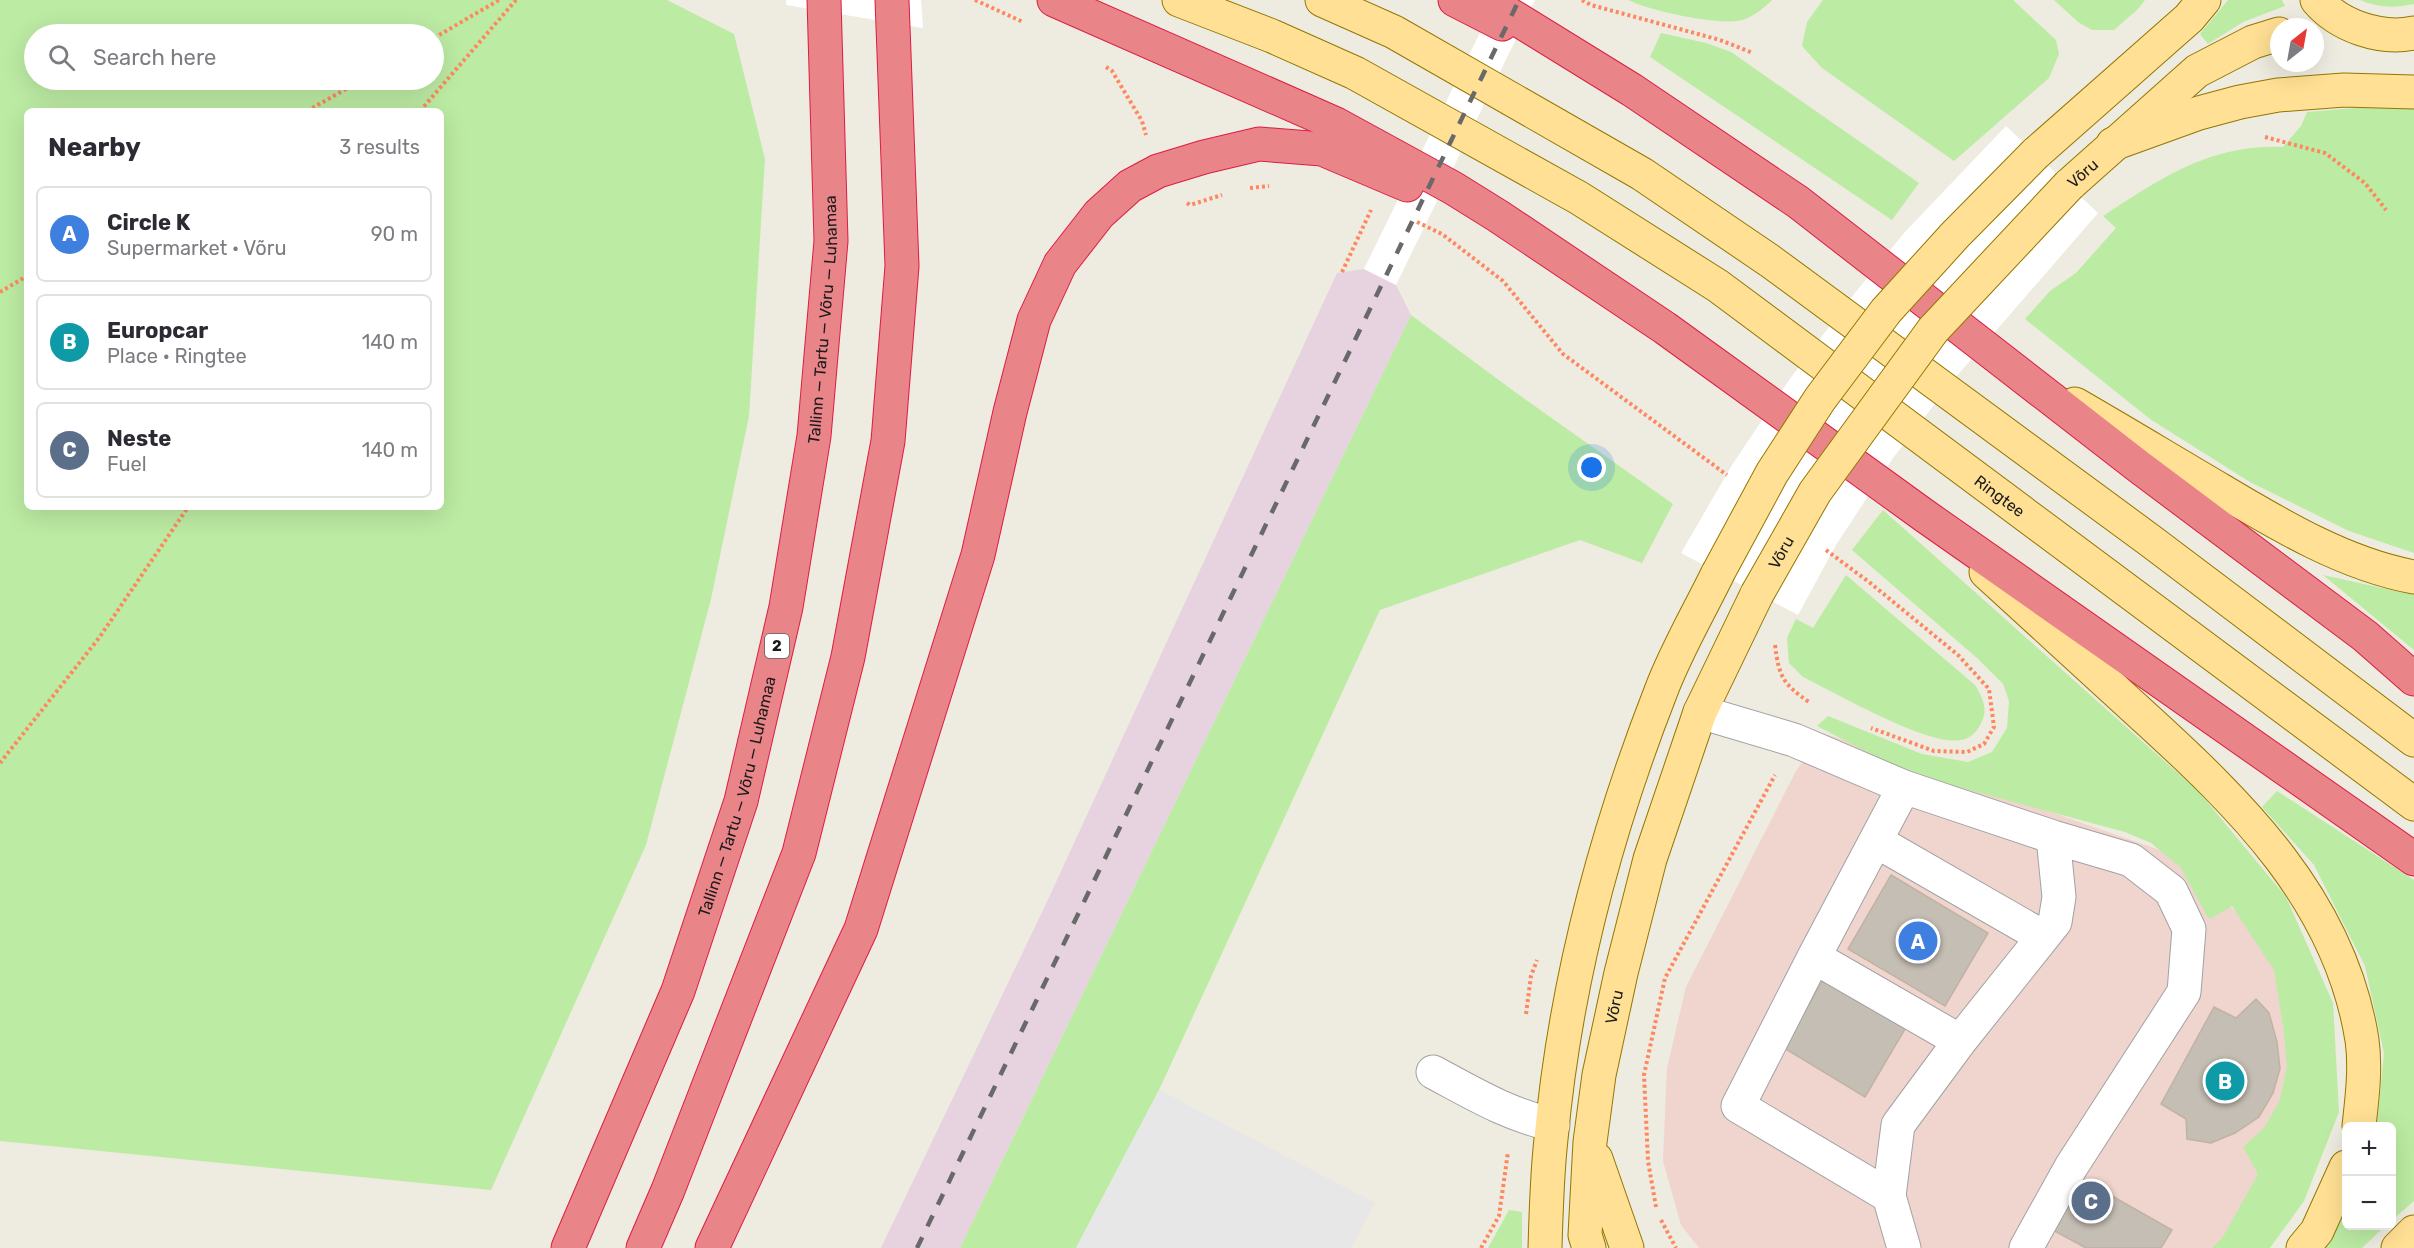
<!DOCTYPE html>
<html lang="en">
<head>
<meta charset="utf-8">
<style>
  :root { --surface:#fff; --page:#f7f7f7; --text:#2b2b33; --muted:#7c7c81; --line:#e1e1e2; --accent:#ea580c }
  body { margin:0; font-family:Rubik,sans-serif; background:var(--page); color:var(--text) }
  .controls { position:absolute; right:18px; bottom:18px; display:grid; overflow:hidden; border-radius:9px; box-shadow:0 6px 24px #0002 }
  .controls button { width:54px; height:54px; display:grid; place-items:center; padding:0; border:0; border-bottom:2px solid var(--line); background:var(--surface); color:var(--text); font:30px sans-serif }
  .compass { position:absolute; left:2270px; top:18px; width:54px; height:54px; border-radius:50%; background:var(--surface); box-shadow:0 6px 24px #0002; rotate:31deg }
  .you { position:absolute; left:1592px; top:468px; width:21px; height:21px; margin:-15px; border:4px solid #fff; border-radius:50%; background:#1a73e8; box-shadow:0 0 0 9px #1a73e833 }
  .badge { display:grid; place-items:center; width:39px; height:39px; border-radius:50%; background:var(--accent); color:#fff; font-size:20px; font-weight:700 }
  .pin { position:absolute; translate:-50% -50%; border:3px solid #fff; box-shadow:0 2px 6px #0006 }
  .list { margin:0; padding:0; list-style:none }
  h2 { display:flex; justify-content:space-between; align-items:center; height:78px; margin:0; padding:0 24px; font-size:26px }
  h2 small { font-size:20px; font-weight:400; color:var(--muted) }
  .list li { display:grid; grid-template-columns:39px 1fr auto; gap:18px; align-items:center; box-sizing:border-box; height:96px; margin:0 12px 12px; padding:0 12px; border:2px solid var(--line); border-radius:9px }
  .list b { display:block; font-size:22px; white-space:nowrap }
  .list p { margin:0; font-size:20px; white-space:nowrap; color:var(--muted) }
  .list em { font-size:20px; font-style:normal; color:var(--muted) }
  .icon { flex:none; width:33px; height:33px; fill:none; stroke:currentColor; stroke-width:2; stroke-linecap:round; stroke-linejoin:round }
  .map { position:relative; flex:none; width:2414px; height:1248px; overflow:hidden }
  .search { position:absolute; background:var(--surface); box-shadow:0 6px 24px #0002; left:24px; top:24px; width:420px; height:66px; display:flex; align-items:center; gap:15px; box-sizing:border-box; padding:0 21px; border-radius:33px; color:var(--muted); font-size:22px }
  .panel { position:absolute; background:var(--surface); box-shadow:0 6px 24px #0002; left:24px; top:108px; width:420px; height:402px; border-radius:9px }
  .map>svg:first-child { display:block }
  .commercial { fill:#f0d4ce }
  .industrial { fill:#e7d2e0 }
  .grass { fill:#bceba3; fill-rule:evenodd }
  .parking { fill:#e7e7e7 }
  .pier { fill:#fff }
  .building { fill:#c5beb4; stroke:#c0b3a2; stroke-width:1.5 }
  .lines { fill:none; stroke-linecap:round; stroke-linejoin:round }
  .minor-casing { stroke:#a2a2a2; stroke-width:35 }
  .major-casing { stroke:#937700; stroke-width:35 }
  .highway-casing { stroke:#dc1d43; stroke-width:35 }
  .path { stroke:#ff8760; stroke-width:4; stroke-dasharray:3 3; stroke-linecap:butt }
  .minor { stroke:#fff; stroke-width:33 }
  .major { stroke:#ffe094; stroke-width:33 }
  .highway { stroke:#e98488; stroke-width:33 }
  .rail { stroke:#696969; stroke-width:4.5; stroke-dasharray:12 12; stroke-linecap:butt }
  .major-bridge-casing { stroke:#937700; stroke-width:35; stroke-linecap:butt }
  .major-bridge { stroke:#ffe094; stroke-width:33 }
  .labels { text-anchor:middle; stroke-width:5; stroke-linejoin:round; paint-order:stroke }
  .shield { fill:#fff; stroke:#5f5f5f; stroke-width:1.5 }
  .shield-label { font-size:15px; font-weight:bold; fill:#1b1b1b }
  .street-label { font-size:16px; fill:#1b1b1b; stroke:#fff }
</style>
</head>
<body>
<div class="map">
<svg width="2414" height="1248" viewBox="0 0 2414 1248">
  <rect width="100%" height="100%" fill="#eeebe0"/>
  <path class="commercial" d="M1823,733l354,123 109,103 22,99 -75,190h-534l-18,-23 -18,-64 4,-93 19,-81 110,-216z"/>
  <path class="industrial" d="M1364,269l32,16 15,30 -451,933h-79l164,-342 292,-633z"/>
  <path class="grass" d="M0,0h667l67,34 31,125 -16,257 -38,183 -65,246 -155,345 -491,-49zM34,34h400v46h-400zM27,111h414v396h-414z
    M1628,0h144c-9,9 -21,19 -35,21 -25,3 -86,-10 -109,-21z
    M1823,0h190l43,40 3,14 -10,24 -95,83 -132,-93 -20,-22 5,-24z
    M2054,0h91l-7,9 -24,21h-22l-14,-8z
    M2228,0h54l3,6 -42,16 -35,22 -8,-10z
    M2360,0h54v4c-19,4 -36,4 -54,-4z
    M1661,33l45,10 25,9 188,131 -27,37 -242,-163z
    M2403,104l11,1v448l-65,-22 -99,-49 -100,-63 -125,-100 25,-28 26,-18 40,-45 -13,-12c56,-37 109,-73 180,-69l18,-21 6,-14z
    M1411,315l104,77 158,112 -31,59 -62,-23 -200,70 -221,480 -83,158h-116z
    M1883,510l316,282 87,105 47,106 6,109 -35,89 -34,47h-58l11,-11 35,-63 -15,-27 21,-19 16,-28 7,-34 -3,-34 -10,-62 -42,-64 -20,12h-4l-27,-50 -30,-25 -26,-11 -178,-48 -63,-23 -67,-35 11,-10 94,38 46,8 24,-10 15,-24 2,-27 -6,-17 -26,-26 -125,-108z
    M1846,575l129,110c9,15 14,26 4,42 -3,6 -11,12 -18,13 -32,7 -125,-47 -158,-63l-14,-14 -2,-25 9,-19 17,9z
    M2323,575l91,20v55z
    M2277,791l137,89v321l-22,19v-94h-15l7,-73 -19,-87 -51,-101 -52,-58z
    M2346,1205v21h39l-23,22h-42l19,-25z
    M1509,1210l13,2v36h-34z"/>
  <path class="parking" d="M1159,1090l216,113 -24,45h-275z"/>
  <path class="pier" d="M786,0h135l2,28 -137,-23z
    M1496,0h39l-139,285 -32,-16z
    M2006,126l92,87 -143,165 -62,80 -57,87 -38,70 -117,-62 51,-88 57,-85 61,-81 55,-67z"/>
  <path class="building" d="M1891,875l97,58 -43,73 -97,-57z
    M1823,980l82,49 -40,68 -81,-49z
    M2256,999l13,14 8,29 3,27 -7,24 -14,24 -24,16 -24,10 -24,-4 -1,-20 -25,-15 53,-97 22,11z
    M2075,1175l97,55 -11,18h-75l-39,-21z"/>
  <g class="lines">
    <g class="minor-casing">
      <path id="minor" d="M1700,712l94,28 110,47 149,50 6,60 -4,25 -95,119 -62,84 -9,71 15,52
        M1876,841l167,96
        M1814,957l90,-170
        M1433,1072c43,23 72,41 120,53
        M1889,1196l-151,-90 76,-149 146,84
        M2026,1248l45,-81 113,-175 5,-63 -18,-38 -40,-31 -78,-23"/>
    </g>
    <g class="major-casing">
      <g id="major">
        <path id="s1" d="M1179,0l93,36 83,37 224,125 139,88 696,518"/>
        <path d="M1322,0l72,32 248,142 128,87 382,281 262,198"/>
        <path d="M2317,0c22,26 63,40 97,33"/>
        <path d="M2113,144l86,-31 41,-11 38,-7 66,-5 70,2"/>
        <path d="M2035,154l154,-136 15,-18"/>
        <path id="s2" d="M2069,185l128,-114 56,-29 26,-8"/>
        <path d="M2075,404c47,27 93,55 139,82 62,37 129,78 200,91"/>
        <path d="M1986,572c51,47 103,94 154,141 100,91 200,187 222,327 4,28 0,59 -3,86"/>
        <path d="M1596,1159l31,89"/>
        <path d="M1545,1248c1,-36 2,-73 6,-109 14,-153 54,-305 110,-448 15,-40 38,-79 57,-118"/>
        <path id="s3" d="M1589,1248l-4,-13 5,-93 9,-67 22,-102 29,-114 50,-147 57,-118"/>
        <path d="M2303,1248l14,-17 29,-64"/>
        <path d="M2398,1248l16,-16"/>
      </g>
    </g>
    <g class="highway-casing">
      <g id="highway">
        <path d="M1054,0l282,124 117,64 45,28 167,112 260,188 489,343"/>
        <path d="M1455,0l47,24"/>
        <path d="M1486,0l146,90 166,112 340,264 227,170 49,43"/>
        <path id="s4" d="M568,1248l110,-257 63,-190 45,-194 28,-171 17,-195 -7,-241"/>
        <path d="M643,1248l25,-58 131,-337 49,-196 40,-216 14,-175 -10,-266"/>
        <path d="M712,1248l149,-319 117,-374 32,-143 24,-92 26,-56 39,-50 31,-28 28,-15 46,-14 55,-13 63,5 85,36"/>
      </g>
    </g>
    <path class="path" d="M975,0l48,22
      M1582,0l9,5 129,35 33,13
      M434,38l65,-38
      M1106,67l6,4 30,50 4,14
      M307,111l55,-31
      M420,111l96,-111
      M2265,137l60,16 40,30 21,27
      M1250,188l19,-2
      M1187,203l3,2 32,-10
      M1417,222l25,12 61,47 60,73 164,121
      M1342,272l29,-62
      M0,292l27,-16
      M1826,550l43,32 89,73 31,34 5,38 -10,17 -17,8 -33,-1 -63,-23
      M1775,645c4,32 8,39 34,57
      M0,763l99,-125 89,-131
      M1526,1014l5,-38 6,-16
      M1656,1207l-8,-46 -4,-86 21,-97 110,-203
      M1661,1220l15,28
      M1481,1248l18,-32 9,-64"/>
    <use href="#minor" class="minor"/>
    <use href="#major" class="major"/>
    <use href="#highway" class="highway"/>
    <path class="rail" d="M917,1248l602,-1248"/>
    <g class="major-bridge-casing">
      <g id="major-bridge">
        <path d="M1718,573l54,-100 48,-74 66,-88 69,-76 80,-81"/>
        <path id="s5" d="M1757,594l58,-102 118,-162 136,-145"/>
      </g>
    </g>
    <use href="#major-bridge" class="major-bridge"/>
  </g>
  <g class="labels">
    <rect class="shield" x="765" y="634" width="24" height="24" rx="4.5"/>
    <g class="shield-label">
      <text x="777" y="651">2</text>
    </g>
    <g class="street-label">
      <text dy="6" stroke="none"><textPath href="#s2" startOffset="18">Võru</textPath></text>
      <text dy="6" stroke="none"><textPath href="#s4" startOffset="969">Tallinn — Tartu — Võru — Luhamaa</textPath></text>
      <text dy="6" stroke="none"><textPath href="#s1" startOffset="963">Ringtee</textPath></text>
      <text dy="6" stroke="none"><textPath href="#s5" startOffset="48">Võru</textPath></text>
      <text dy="6" stroke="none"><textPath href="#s4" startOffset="483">Tallinn — Tartu — Võru — Luhamaa</textPath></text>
      <text dy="6" stroke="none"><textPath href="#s3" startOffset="244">Võru</textPath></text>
    </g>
  </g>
</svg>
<div class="controls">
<button>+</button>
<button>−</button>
</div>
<svg class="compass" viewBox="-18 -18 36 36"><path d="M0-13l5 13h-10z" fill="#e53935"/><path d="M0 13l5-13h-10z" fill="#7c7c81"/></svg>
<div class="you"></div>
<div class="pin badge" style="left:1918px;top:941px;background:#3f7fe0">A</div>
<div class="pin badge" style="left:2225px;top:1081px;background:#0f9aa8">B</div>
<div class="pin badge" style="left:2091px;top:1201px;background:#5c6f8a">C</div>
<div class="search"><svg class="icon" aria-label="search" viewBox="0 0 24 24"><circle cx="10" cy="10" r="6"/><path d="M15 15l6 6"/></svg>Search here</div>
<section class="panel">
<h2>Nearby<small>3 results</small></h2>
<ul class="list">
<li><span class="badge" style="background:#3f7fe0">A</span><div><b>Circle K</b><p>Supermarket · Võru</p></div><em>90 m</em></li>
<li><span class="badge" style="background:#0f9aa8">B</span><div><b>Europcar</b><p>Place · Ringtee</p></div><em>140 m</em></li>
<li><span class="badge" style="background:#5c6f8a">C</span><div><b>Neste</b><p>Fuel</p></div><em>140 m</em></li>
</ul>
</section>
</div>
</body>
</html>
